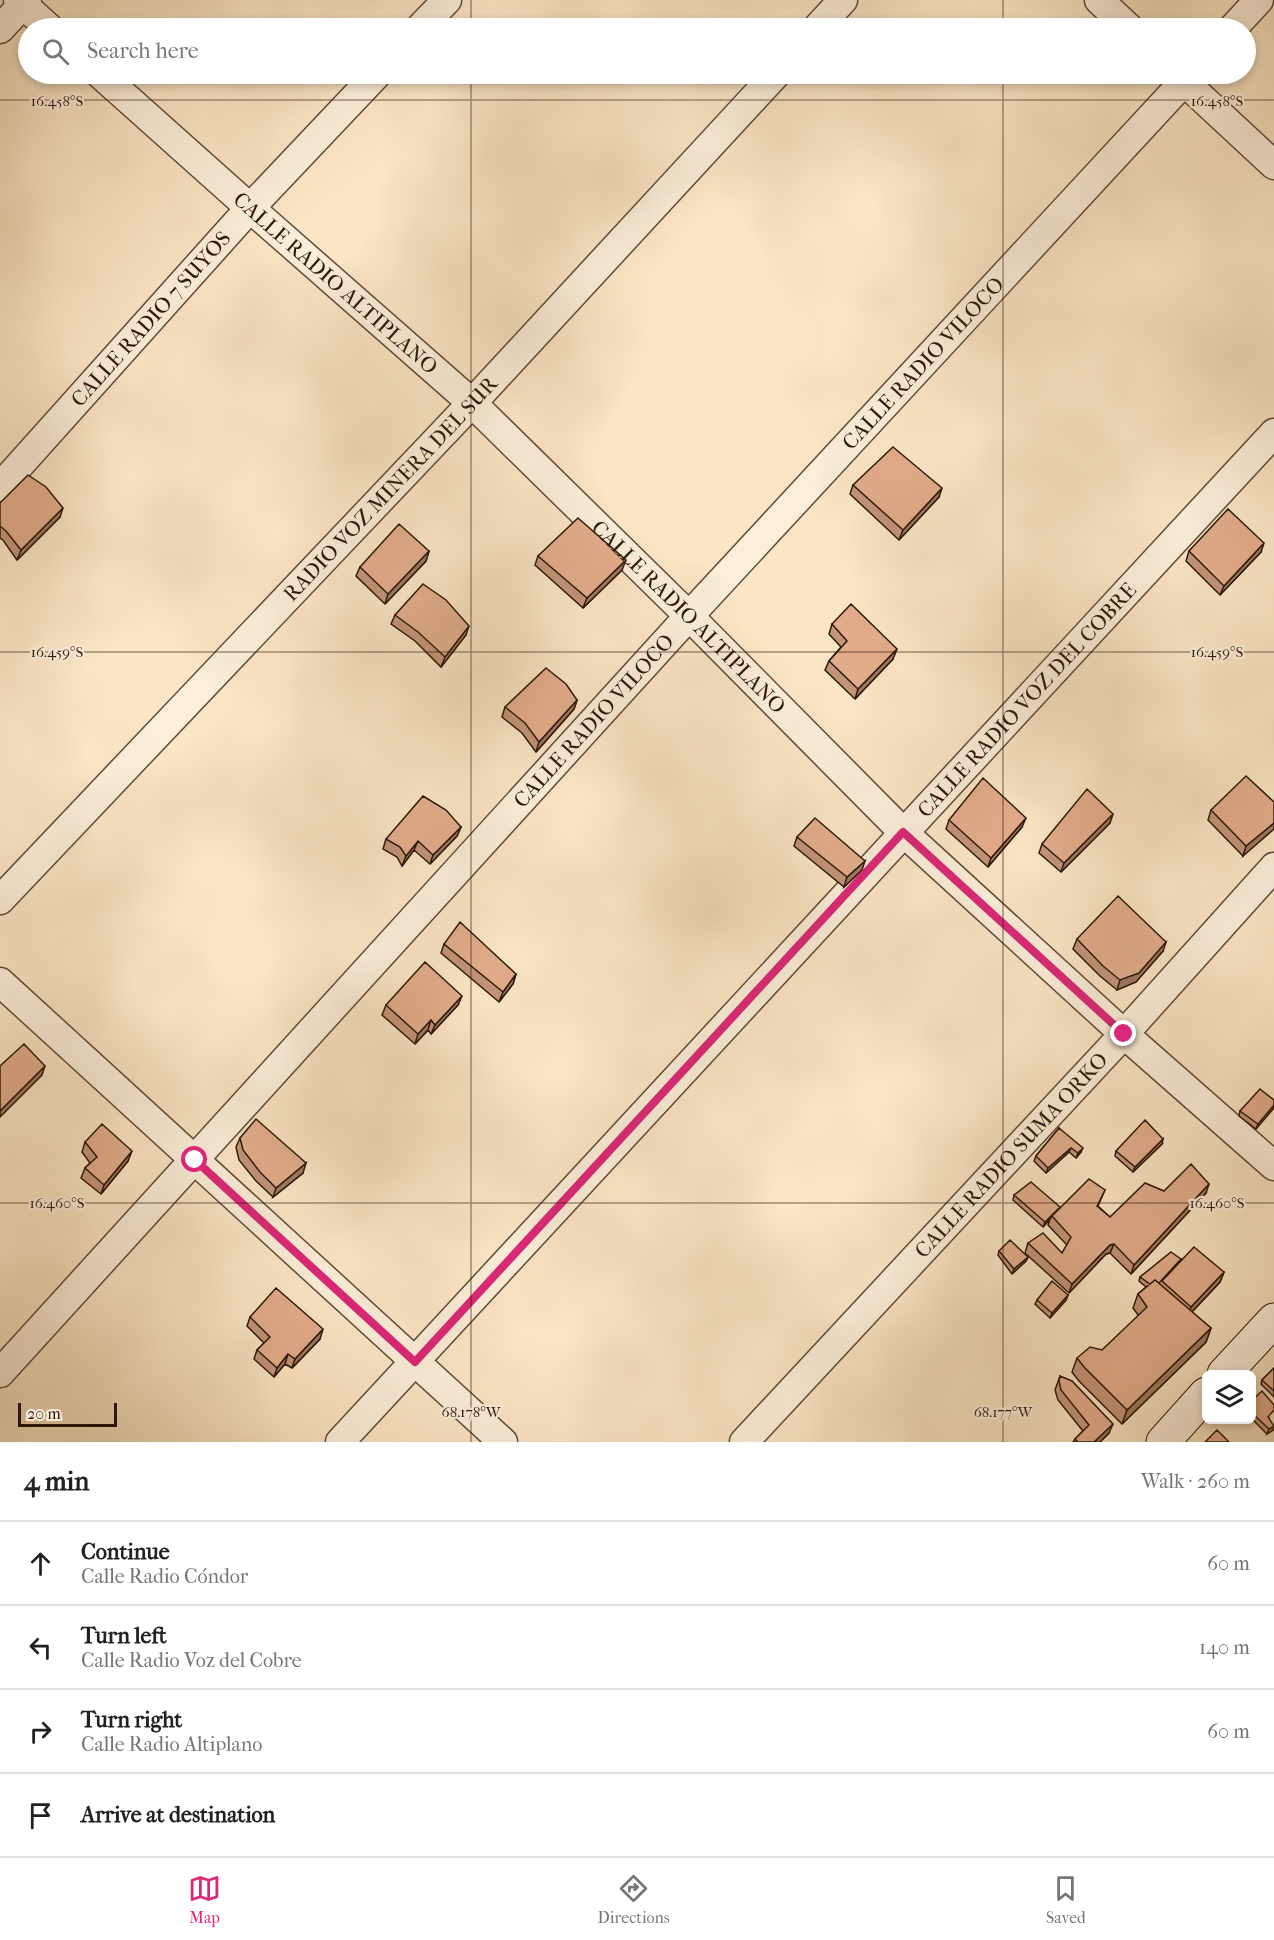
<!DOCTYPE html>
<html lang="en">
<head>
<meta charset="utf-8">
<style>
	:root { --surface:#fff; --page:#f6f6f6; --text:#202124; --muted:#757577; --line:#e0e0e0; --accent:#db2777 }
	body { margin:0; font-family:"IM FELL French Canon",serif; background:var(--page); color:var(--text) }
	.controls { position:absolute; right:18px; bottom:18px; display:grid; overflow:hidden; border-radius:9px; box-shadow:0 3px 9px #0003 }
	.controls button { width:54px; height:54px; display:grid; place-items:center; padding:0; border:0; border-bottom:2px solid var(--line); background:var(--surface); color:var(--text); font:30px sans-serif }
	.scale { position:absolute; left:18px; bottom:15px; width:99px; box-sizing:border-box; padding-left:6px; border:3px solid #2d180a; border-top:0; font-size:16px; line-height:21px; white-space:nowrap; color:#2d180a; -webkit-text-stroke:4px #fceed9; paint-order:stroke }
	.stop { position:absolute; width:18px; height:18px; margin:-14px; border:4px solid #db2777; border-radius:50%; background:#fff }
	.stop.end { background:#db2777; border-color:#fff; box-shadow:0 2px 6px #0008 }
	.list { margin:0; padding:0; list-style:none }
	h2 { display:flex; justify-content:space-between; align-items:center; height:78px; margin:0; padding:0 24px; font-size:26px }
	h2 small { font-size:20px; font-weight:400; color:var(--muted) }
	.list li { display:grid; grid-template-columns:39px 1fr auto; gap:18px; align-items:center; box-sizing:border-box; height:84px; padding:0 24px; border-top:2px solid var(--line) }
	.list b { display:block; font-size:22px; white-space:nowrap }
	.list p { margin:0; font-size:20px; white-space:nowrap; color:var(--muted) }
	.list em { font-size:20px; font-style:normal; color:var(--muted) }
	.icon { flex:none; width:33px; height:33px; fill:none; stroke:currentColor; stroke-width:2; stroke-linecap:round; stroke-linejoin:round }
	.map { position:relative; flex:none; width:1274px; height:1442px; overflow:hidden }
	.search { position:absolute; background:var(--surface); box-shadow:0 3px 9px #0003; left:18px; right:18px; top:18px; height:66px; display:flex; align-items:center; gap:15px; box-sizing:border-box; padding:0 21px; border-radius:33px; color:var(--muted); font-size:22px }
	.sheet { height:414px; background:var(--surface) }
	nav { display:flex; justify-content:space-around; align-items:center; box-sizing:border-box; height:84px; border-top:2px solid var(--line); background:var(--surface); font-size:16px; color:var(--muted) }
	nav a { display:grid; justify-items:center; gap:3px }
	nav .on { color:var(--accent) }
	.map>svg:first-child { display:block }
</style>
</head>
<body>
<div class="map">
<svg width="1274" height="1442" viewBox="0 0 1274 1442">
	<rect width="100%" height="100%" fill="#fae5c4"/>
	<filter id="stains"><feTurbulence type="fractalNoise" baseFrequency=".00333" numOctaves="4"/><feColorMatrix values="0 0 0 0 .2 0 0 0 0 .09 0 0 0 0 .02 0 0 0 .5 -.17"/></filter>
	<radialGradient id="worn" r=".72"><stop offset=".6" stop-color="#630" stop-opacity="0"/><stop offset="1" stop-color="#630" stop-opacity=".3"/></radialGradient>
	<g fill="none" stroke-linecap="round" stroke-linejoin="round">
		<defs>
			<g id="street">
				<path d="M18,0L49,28"/>
				<path d="M1099,0L1129,28"/>
				<path d="M420,28L447,0"/>
				<path d="M817,28L843,0"/>
				<path d="M1233,28L1259,0"/>
				<path d="M0,29L27,0"/>
				<path id="s1" d="M100,74L250,208L472,403L689,616L903,832L1124,1034L1274,1166"/>
				<path d="M1176,74L1274,165"/>
				<path id="s2" d="M0,487L250,208L377,74"/>
				<path id="s3" d="M0,900L472,403L776,74"/>
				<path d="M0,982L503,1442"/>
				<path id="s4" d="M0,1373L689,616L1191,74"/>
				<path id="s5" d="M340,1442L1274,433"/>
				<path id="s6" d="M744,1442L1124,1034L1274,867"/>
			</g>
			<path id="secondary" d="M1224,1374L1274,1320
				M1163,1442L1206,1394"/>
		</defs>
		<use href="#street" stroke="#604b38" stroke-width="31"/>
		<use href="#secondary" stroke="#2d180a" stroke-width="35"/>
		<use href="#street" stroke="#fceed9" stroke-width="28"/>
		<use href="#secondary" stroke="#fceed9" stroke-width="33"/>
	</g>
	<path fill="#c29478" stroke="#2d180a" stroke-width="1.5" d="M853,485L939,497L899,540L850,494Z
		M0,503L60,517L17,560L3,540L0,538Z
		M429,551L426,561L385,604L356,576L360,567Z
		M1189,551L1261,552L1220,595L1186,561Z
		M538,556L622,570L583,608L535,565Z
		M395,615L466,635L441,667L415,641L391,624Z
		M832,624L893,659L855,699L825,670L829,661L841,647L829,634Z
		M577,700L574,709L536,752L522,733L502,717L505,707Z
		M1274,802L1243,856L1208,820L1211,810Z
		M949,820L1022,827L988,867L946,829Z
		M1110,823L1061,872L1039,853L1042,844Z
		M461,827L457,836L430,864L414,850L402,866L397,857L383,849L386,839Z
		M797,837L862,870L844,887L794,846Z
		M1077,939L1163,951L1136,982L1117,990L1100,976L1073,949Z
		M444,944L516,974L513,984L499,1002L441,953Z
		M386,1005H458L431,1034L428,1030L415,1044L382,1015Z
		M1274,1100L1256,1129L1239,1116L1240,1111Z
		M1059,1128L1081,1152L1076,1158L1069,1152L1046,1173L1034,1161L1036,1156Z
		M240,1138L303,1173L273,1197L256,1181L239,1160L236,1147Z
		M85,1142L128,1161L101,1194L81,1178L85,1168L90,1163L82,1152Z
		M1162,1144L1133,1172L1115,1156L1116,1151Z
		M1105,1190L1098,1206L1110,1217L1164,1191L1206,1193L1131,1274L1110,1253L1106,1254L1069,1293L1025,1253L1028,1243L1062,1253L1067,1245L1048,1225L1050,1219L1043,1227L1013,1200L1014,1195L1059,1209Z
		M999,1251L1028,1257L1026,1261L1012,1274L998,1255Z
		M1181,1259L1224,1272L1220,1282L1192,1312L1211,1328L1206,1342L1122,1424L1079,1381L1072,1372L1077,1358L1102,1350L1139,1316L1133,1308L1138,1294L1146,1287L1139,1281L1140,1277Z
		M1068,1295L1066,1300L1050,1318L1035,1304L1037,1300Z
		M250,1317L320,1339L292,1368L285,1364L274,1377L254,1359L257,1350L264,1343L247,1326Z
		M1274,1368V1397L1261,1384L1262,1380Z
		M1060,1376L1109,1433L1100,1442H1073L1075,1439L1083,1431L1058,1400L1055,1390Z
		M1251,1401L1269,1418L1273,1430L1267,1434L1251,1418Z"/>
	<path fill="#9e7861" stroke="#2d180a" stroke-width="1.5" d="M942,488L939,497L899,540L903,530Z
		M63,508L60,517L17,560L21,550Z
		M1264,543L1261,552L1220,595L1224,586Z
		M429,551L426,561L385,604L388,594Z
		M626,560L622,570L583,608L587,598Z
		M469,626L466,635L441,667L445,657Z
		M897,649L893,659L855,699L858,689Z
		M577,700L574,709L536,752L539,742Z
		M1113,814L1110,823L1061,872L1064,863Z
		M1026,818L1022,827L988,867L991,858Z
		M1274,823V829L1243,856L1246,846Z
		M461,827L457,836L430,864L433,855Z
		M418,841L414,850L402,866L406,856Z
		M865,861L862,870L844,887L847,877Z
		M1166,942L1163,951L1136,982L1117,990L1120,980Z
		M516,974L513,984L499,1002L503,992Z
		M462,996L458,1005L431,1034L435,1025Z
		M431,1020L428,1030L415,1044L418,1034Z
		M45,1066L42,1075L0,1117V1111Z
		M1274,1105V1108L1256,1129L1258,1124Z
		M1163,1139L1162,1144L1133,1172L1135,1167Z
		M1071,1148L1069,1152L1046,1173L1048,1168Z
		M1083,1148L1081,1152L1076,1158L1078,1153Z
		M132,1151L128,1161L101,1194L104,1185Z
		M306,1163L303,1173L273,1197L276,1188Z
		M1209,1184L1206,1193L1131,1274L1134,1265Z
		M1060,1207L1052,1216L1050,1219L1043,1227L1045,1222Z
		M1114,1244L1110,1253L1106,1254L1069,1293L1072,1284L1110,1245Z
		M1028,1257L1026,1261L1012,1274L1014,1269Z
		M1224,1272L1220,1282L1188,1316L1191,1307Z
		M1068,1295L1066,1300L1050,1318L1052,1313Z
		M1211,1328L1206,1342L1122,1424L1127,1410Z
		M323,1329L320,1339L292,1368L295,1359Z
		M288,1354L285,1364L274,1377L277,1368Z
		M1113,1424L1109,1433L1100,1442H1094Z
		M1274,1426L1273,1430L1267,1434L1269,1429Z"/>
	<path fill="#e2ac8b" stroke="#2d180a" stroke-width="1.5" d="M893,447L942,488L903,530L853,485Z
		M28,475L46,487L63,508L21,550L6,531L0,526V503Z
		M1228,509L1264,543L1224,586L1189,551Z
		M578,518L626,560L587,598L538,556Z
		M399,524L429,551L388,594L360,567Z
		M423,584L446,600L469,626L445,657L418,632L395,615Z
		M851,604L897,649L858,689L829,661L847,641L832,624Z
		M546,668L566,684L577,700L539,742L525,723L505,707Z
		M1246,776L1274,802V823L1246,846L1211,810Z
		M983,778L1026,818L991,858L949,820Z
		M1087,789L1113,814L1064,863L1042,844Z
		M423,796L446,810L461,827L433,855L418,841L406,856L400,847L386,839Z
		M815,818L865,861L847,877L797,837Z
		M1118,896L1166,942L1139,973L1120,980L1103,966L1077,939Z
		M460,922L516,974L503,992L444,944Z
		M425,962L462,996L435,1025L431,1020L418,1034L386,1005Z
		M24,1044L45,1066L0,1111V1066Z
		M1260,1089L1274,1100V1105L1258,1124L1240,1111Z
		M256,1119L306,1163L276,1188L260,1172L243,1150L240,1138Z
		M1145,1120L1163,1139L1135,1167L1116,1151Z
		M102,1124L132,1151L104,1185L85,1168L97,1157L85,1142Z
		M1059,1128L1083,1148L1078,1153L1071,1148L1048,1168L1036,1156Z
		M1191,1164L1209,1184L1134,1265L1114,1244L1110,1245L1072,1284L1028,1243L1043,1233L1062,1253L1071,1237L1052,1216L1089,1179L1105,1190L1097,1206L1110,1217L1145,1183L1164,1191Z
		M1031,1182L1060,1207L1045,1222L1014,1195Z
		M1010,1240L1028,1257L1014,1269L999,1251Z
		M1194,1247L1224,1272L1191,1307L1162,1281Z
		M1171,1252L1181,1259L1159,1283L1155,1280L1150,1284L1140,1277Z
		M1155,1280L1211,1328L1127,1410L1084,1367L1077,1358L1090,1347L1102,1350L1147,1307L1138,1294Z
		M1052,1281L1068,1295L1052,1313L1037,1300Z
		M276,1288L323,1329L295,1359L288,1354L277,1368L257,1350L270,1337L250,1317Z
		M1274,1368V1391L1262,1380Z
		M1060,1376L1072,1381L1113,1424L1094,1442H1078L1075,1439L1089,1425L1061,1390L1059,1381Z
		M1262,1391L1274,1405V1410L1268,1417L1274,1426L1269,1429L1251,1412V1401Z
		M1217,1430L1229,1442H1205Z"/>
	<g fill="none" stroke-linecap="round" stroke-linejoin="round">
		<path stroke="#db2777" stroke-width="8" d="M195,1160L415,1362L903,832L1124,1034"/>
	</g>
	<path fill="none" stroke="#2d180a" stroke-width="1.5" stroke-opacity="0.45" d="M471,0V28M1003,0V28M471,74V1442M1003,74V1442M0,100H1274M0,652H1274M0,1203H1274"/>
	<g text-anchor="middle" dominant-baseline="central" stroke-width="4.5" stroke-linejoin="round" paint-order="stroke">
		<g font-size="21" fill="#2d180a" stroke="#fceed9">
			<text stroke="none"><textPath href="#s1" startOffset="315">CALLE RADIO ALTIPLANO</textPath></text>
			<text stroke="none"><textPath href="#s2" startOffset="226">CALLE RADIO 7 SUYOS</textPath></text>
			<text stroke="none"><textPath href="#s4" startOffset="1368">CALLE RADIO VILOCO</textPath></text>
			<text stroke="none"><textPath href="#s3" startOffset="567">RADIO VOZ MINERA DEL SUR</textPath></text>
			<text stroke="none"><textPath href="#s1" startOffset="801">CALLE RADIO ALTIPLANO</textPath></text>
			<text stroke="none"><textPath href="#s5" startOffset="1011">CALLE RADIO VOZ DEL COBRE</textPath></text>
			<text stroke="none"><textPath href="#s4" startOffset="882">CALLE RADIO VILOCO</textPath></text>
			<text stroke="none"><textPath href="#s6" startOffset="392">CALLE RADIO SUMA ORKO</textPath></text>
		</g>
	</g>
	<g font-size="15" text-anchor="middle" fill="#2d180a" stroke="#fceed9" stroke-width="4.5" stroke-linejoin="round" paint-order="stroke">
		<text x="57" y="106">16.458°S</text>
		<text x="1217" y="106">16.458°S</text>
		<text x="57" y="657">16.459°S</text>
		<text x="1217" y="657">16.459°S</text>
		<text x="57" y="1208">16.460°S</text>
		<text x="1217" y="1208">16.460°S</text>
		<text x="471" y="1417">68.178°W</text>
		<text x="1003" y="1417">68.177°W</text>
	</g>
	<rect width="100%" height="100%" filter="url(#stains)"/>
	<rect width="100%" height="100%" fill="url(#worn)"/>
</svg>
<div class="controls">
<button><svg class="icon" aria-label="layers" viewBox="0 0 24 24"><path d="M12 4l9 5-9 5-9-5zM3 14l9 5 9-5"/></svg></button>
</div>
<div class="scale">20 m</div>
<div class="stop" style="left:195px;top:1160px"></div>
<div class="stop end" style="left:1124px;top:1034px"></div>
<div class="search"><svg class="icon" aria-label="search" viewBox="0 0 24 24"><circle cx="10" cy="10" r="6"/><path d="M15 15l6 6"/></svg>Search here</div>
</div>
<section class="sheet">
<h2>4 min<small>Walk · 260 m</small></h2>
<ul class="list">
<li><svg class="icon" aria-label="ahead" viewBox="0 0 24 24"><path d="M12 20V5M6 11l6-6 6 6"/></svg><div><b>Continue</b><p>Calle Radio Cóndor</p></div><em>60 m</em></li>
<li><svg class="icon" aria-label="left" viewBox="0 0 24 24"><path d="M17 20v-9H6M10 6l-5 5 5 5"/></svg><div><b>Turn left</b><p>Calle Radio Voz del Cobre</p></div><em>140 m</em></li>
<li><svg class="icon" aria-label="right" viewBox="0 0 24 24"><path d="M7 20v-9h11M14 6l5 5-5 5"/></svg><div><b>Turn right</b><p>Calle Radio Altiplano</p></div><em>60 m</em></li>
<li><svg class="icon" aria-label="arrive" viewBox="0 0 24 24"><path d="M6 21V4h12l-3 4 3 4H6"/></svg><div><b>Arrive at destination</b></div></li>
</ul>
</section>
<nav>
<a class="on"><svg class="icon" aria-label="map" viewBox="0 0 24 24"><path d="M3 6l6-2 6 2 6-2v14l-6 2-6-2-6 2zM9 4v14M15 6v14"/></svg>Map</a>
<a><svg class="icon" aria-label="directions" viewBox="0 0 24 24"><path d="M12 3l9 9-9 9-9-9zM9 14v-3h6M13 9l2 2-2 2"/></svg>Directions</a>
<a><svg class="icon" aria-label="saved" viewBox="0 0 24 24"><path d="M7 4h10v16l-5-4-5 4z"/></svg>Saved</a>
</nav>
</body>
</html>
